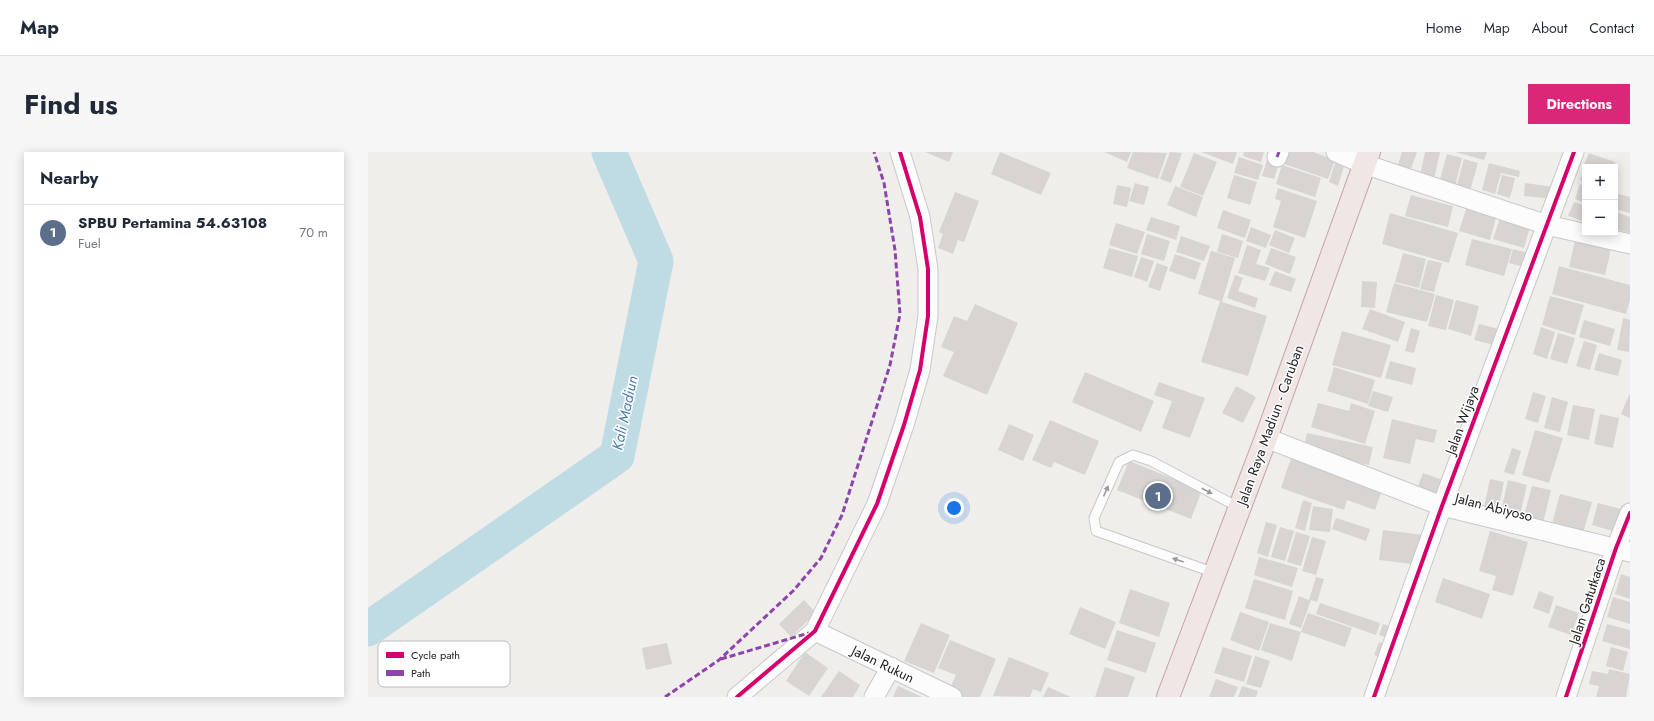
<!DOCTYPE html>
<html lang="en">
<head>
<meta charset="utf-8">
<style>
	:root { --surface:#fff; --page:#f6f6f7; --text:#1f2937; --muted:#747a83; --line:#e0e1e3; --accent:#db2777 }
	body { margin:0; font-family:Jost,sans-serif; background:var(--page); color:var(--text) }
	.controls { position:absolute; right:12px; top:12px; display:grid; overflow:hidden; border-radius:0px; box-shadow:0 2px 10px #0003 }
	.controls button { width:36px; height:36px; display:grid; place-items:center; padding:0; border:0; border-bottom:1px solid var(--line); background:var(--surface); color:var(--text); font:20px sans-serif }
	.you { position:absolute; left:586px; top:356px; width:14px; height:14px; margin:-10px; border:3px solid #fff; border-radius:50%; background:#1a73e8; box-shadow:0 0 0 6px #1a73e833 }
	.badge { display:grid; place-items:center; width:26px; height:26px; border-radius:50%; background:var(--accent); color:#fff; font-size:13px; font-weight:700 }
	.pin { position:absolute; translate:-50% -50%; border:2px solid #fff; box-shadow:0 1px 4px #0006 }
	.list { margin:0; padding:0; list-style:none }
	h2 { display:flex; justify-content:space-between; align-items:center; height:52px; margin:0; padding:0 16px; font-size:17px }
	h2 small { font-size:13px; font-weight:400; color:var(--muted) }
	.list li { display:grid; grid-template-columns:26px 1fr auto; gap:12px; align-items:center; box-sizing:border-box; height:56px; padding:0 16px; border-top:1px solid var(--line) }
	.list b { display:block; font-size:15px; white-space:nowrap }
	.list p { margin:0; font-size:13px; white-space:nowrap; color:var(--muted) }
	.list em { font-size:13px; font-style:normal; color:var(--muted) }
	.map { position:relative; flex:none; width:1262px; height:545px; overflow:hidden; border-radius:0px }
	header { display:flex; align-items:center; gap:24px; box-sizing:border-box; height:56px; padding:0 20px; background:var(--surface); border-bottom:1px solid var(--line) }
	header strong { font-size:19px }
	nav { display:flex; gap:22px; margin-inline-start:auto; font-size:14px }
	.intro { display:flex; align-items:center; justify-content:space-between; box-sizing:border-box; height:96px; padding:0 24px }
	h1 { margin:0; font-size:28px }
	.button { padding:10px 18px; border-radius:0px; background:var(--accent); color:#fff; font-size:14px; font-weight:700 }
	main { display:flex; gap:24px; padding:0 24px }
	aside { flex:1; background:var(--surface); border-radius:0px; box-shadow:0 2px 10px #0003 }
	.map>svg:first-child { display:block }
</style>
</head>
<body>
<header>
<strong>Map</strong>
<nav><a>Home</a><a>Map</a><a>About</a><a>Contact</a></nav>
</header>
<div class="intro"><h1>Find us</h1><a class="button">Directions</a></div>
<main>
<aside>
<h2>Nearby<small></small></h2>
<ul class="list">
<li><span class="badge" style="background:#5c6f8a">1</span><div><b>SPBU Pertamina 54.63108</b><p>Fuel</p></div><em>70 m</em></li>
</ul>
</aside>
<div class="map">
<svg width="1262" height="545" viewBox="0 0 1262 545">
	<rect width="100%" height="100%" fill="#f0eeeb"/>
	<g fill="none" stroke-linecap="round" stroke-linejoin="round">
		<path stroke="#bfdbe3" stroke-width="35" d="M0,477L249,304L288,109L241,0"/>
	</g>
	<path fill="#d7d4d2" d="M557,0H585L581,10Z
		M632,0L683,21L673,43L623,22Z
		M736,0H763L759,10Z
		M765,0L799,1L790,27L759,16Z
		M802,0L814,1L803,31L792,27Z
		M833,0H869L865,12Z
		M876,0H896L893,10L875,4Z
		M920,0H945L967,8L960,27L916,12Z
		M1034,0H1049L1042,20L1029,16Z
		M1057,0H1072L1066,27L1052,23Z
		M1087,0H1119L1116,8Z
		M826,1L849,10L835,44L812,35Z
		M1221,1L1247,10L1245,15L1216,13Z
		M1079,2L1094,6L1087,35L1071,31Z
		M871,5L895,13L890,28L866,21Z
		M900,5L912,9L906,27L894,24Z
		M1096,7L1110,11L1102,39L1088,36Z
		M967,11L976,14L970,34L961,30Z
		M1121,11L1152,19L1151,25L1133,21L1127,42L1114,38Z
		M914,13L953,26L947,45L908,32Z
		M1217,14V30L1212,28Z
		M866,23L889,30L882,53L859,46Z
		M1134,23L1147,26L1142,46L1129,42Z
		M767,31L781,35L776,53L761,49Z
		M1157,31L1186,35L1185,47L1156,44Z
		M1212,32L1217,34V51L1207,47Z
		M749,33L763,36L759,55L745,52Z
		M807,34L835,45L828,65L799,53Z
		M910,36L949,49L937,86L905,75L913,49L907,47Z
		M587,40L611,49L596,90L590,88L585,102L570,96L575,82L571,80Z
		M1247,41L1262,45V61L1247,57Z
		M1043,43L1085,54L1080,75L1037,64Z
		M1206,50L1217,54V70L1200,64Z
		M1098,57L1128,66L1122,88L1091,79Z
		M855,58L883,68L877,86L849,76Z
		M1247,60L1262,65V81L1247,77Z
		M1022,61L1090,81L1081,111L1014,92Z
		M783,65L812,74L808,88L778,78Z
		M1132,66L1162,75L1156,96L1125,87Z
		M748,71L777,80L769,102L741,93Z
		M883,75L903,83L898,96L878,89Z
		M907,78L927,86L921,101L901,93Z
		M779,82L802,89L796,109L773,102Z
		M854,82L875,89L870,106L849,100Z
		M813,84L842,94L836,109L808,100Z
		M1104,87L1144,97L1136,124L1097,113Z
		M1207,88L1243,97L1237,123L1201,115Z
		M879,93L893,98L888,112L902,116L897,129L870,121Z
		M741,96L770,104L764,125L735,116Z
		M903,96L928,105L922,122L897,112Z
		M1145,97L1163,102L1159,116L1141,111Z
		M843,99L867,106L854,150L899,164L880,224L833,210L852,149L830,142Z
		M1035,101L1058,107L1051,136L1027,130Z
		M807,102L833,111L827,128L801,119Z
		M773,105L786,109L779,130L766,125Z
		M1060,108L1074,111L1066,140L1052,137Z
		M789,111L800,115L792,139L780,135Z
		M1191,114L1262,133V148L1258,162L1184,142Z
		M907,119L928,127L923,140L901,133Z
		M867,123L875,126L870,139L890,146L887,156L859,146Z
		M994,129L1009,130L1007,156L993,155Z
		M1026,131L1067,142L1059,170L1018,160Z
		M1068,143L1086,148L1078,178L1060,174Z
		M1182,144L1216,153L1207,183L1174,173Z
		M1088,148L1111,154L1103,184L1080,177Z
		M607,152L650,171L619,243L575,224L586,200L573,195L586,164L599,169Z
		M1002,157L1037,170L1030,190L994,177Z
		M1255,166L1262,168L1261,200L1249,198Z
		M1216,168L1247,177L1242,194L1211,185Z
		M1111,172L1135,178L1130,194L1106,188Z
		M1173,175L1187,180L1179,207L1165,202Z
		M1043,176L1052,179L1046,201L1037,199Z
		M974,179L1023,193L1013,226L964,213Z
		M1190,181L1207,186L1199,212L1182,207Z
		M1216,189L1229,193L1222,218L1208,214Z
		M1231,201L1254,208L1250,224L1226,218Z
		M1022,209L1048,216L1044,233L1017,226Z
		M966,215L1007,228L1000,252L959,239Z
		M717,220L786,249L773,280L704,250Z
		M791,230L837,246L822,286L794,276L804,249L786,243Z
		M868,234L888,245L875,271L854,261Z
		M1005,239L1025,245L1020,260L1000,254Z
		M1165,240L1178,244L1170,271L1157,267Z
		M1261,243H1262V266L1253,262Z
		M1184,245L1200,250L1192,280L1176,276Z
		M950,251L981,259L983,251L1007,259L997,292L943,275Z
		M1205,253L1227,257L1221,288L1199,283Z
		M1232,262L1251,266L1245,296L1226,292Z
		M1024,267L1069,278L1066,291L1048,287L1042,312L1015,306Z
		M682,268L731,289L717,323L686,310L683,316L664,308Z
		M641,272L666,283L655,309L630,298Z
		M1167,278L1195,286L1181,331L1154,323Z
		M939,281L1005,295L1001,313L935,299Z
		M1144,296L1153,299L1146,323L1136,320Z
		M923,306L1014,338L1007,358L979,348L976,358L913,336Z
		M761,309L834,338L823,367L749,338Z
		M1055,321L1080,330L1074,347L1049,337Z
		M1122,327L1136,330L1129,364L1115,360Z
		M1140,328L1159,333L1152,363L1133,359Z
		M1164,334L1183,338L1175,371L1155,367Z
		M1192,342L1224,350L1215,381L1184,372Z
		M935,348L944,351L937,379L927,376Z
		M1230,351L1253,357L1248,380L1224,373Z
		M945,354L965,357L962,380L941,378Z
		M968,366L1002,377L998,389L964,377Z
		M898,370L909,373L900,405L889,401Z
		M912,375L926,379L917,409L903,405Z
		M1015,378L1056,383L1053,413L1011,408Z
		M1122,379L1160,390L1145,444L1124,438L1128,424L1111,419Z
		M928,380L942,384L933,414L919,410Z
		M944,385L958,389L948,423L934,419Z
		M891,405L930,416L924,435L886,423Z
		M1253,422L1262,425V447L1247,442Z
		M948,425L956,427L949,450L943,448L933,476L921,472L931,444L941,448Z
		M1075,426L1122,442L1114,467L1067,450Z
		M886,427L925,439L917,468L877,456Z
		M762,437L802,451L791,485L751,471Z
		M1171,439L1186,445L1181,462L1165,456Z
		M1245,445L1262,450V472L1239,465Z
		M436,448L448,461L423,485L411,472Z
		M952,451L1012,471L1008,483L948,462Z
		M1188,453L1211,461L1203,483L1180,475Z
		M712,455L748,470L737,497L701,482Z
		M872,460L901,470L891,499L862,488Z
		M940,461L984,476L977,495L933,480Z
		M553,471L582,483L566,521L536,509Z
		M902,471L933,480L924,509L893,498Z
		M1015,472L1024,475L1020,486L1011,483Z
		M1239,472L1262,478V497L1234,489Z
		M749,478L788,491L778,521L739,508Z
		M582,488L628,507L612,545H592L580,540L588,523L570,516Z
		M1011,490L1022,494L1017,507L1006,503Z
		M299,491L304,512L278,518L274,496Z
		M855,495L884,504L876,530L846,521Z
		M1243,495L1260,500L1255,519L1238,514Z
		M437,500L460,516L441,544L418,529Z
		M887,504L902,509L893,536L878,532Z
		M641,505L681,521L673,540L665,537L662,545L625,544Z
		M737,515L767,525L760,545H727Z
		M1241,517L1262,522L1258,545H1228L1231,534L1221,532L1224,519L1240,522Z
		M471,519L492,533L485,545H453Z
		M848,527L870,535L866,545H841Z
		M530,534L554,545H525Z
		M874,534L890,539L888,545H870Z
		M680,535L703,545H675Z"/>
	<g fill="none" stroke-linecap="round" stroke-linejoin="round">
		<defs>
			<path id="service" d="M847,421L728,379L726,366L751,310L765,303L783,309L872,356"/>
			<path id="minor" d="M968,0L996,12L1179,73L1262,92
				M909,5L911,0
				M898,286L1074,354L1262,400
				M447,479L584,545
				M369,545L447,479L509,352L536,273L552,218L560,164V117L552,65L532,0
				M506,545L523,515
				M1006,545L1074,354L1206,0
				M1198,545L1248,396L1262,361"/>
			<path id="trunk" d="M800,545L898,286L1001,0"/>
		</defs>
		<use href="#service" stroke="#c9c8c7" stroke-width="11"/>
		<use href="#minor" stroke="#c9c8c7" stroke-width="21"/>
		<use href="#trunk" stroke="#c5a2ac" stroke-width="24"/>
		<use href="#service" stroke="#fdfcfc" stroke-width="9"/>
		<use href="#minor" stroke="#fdfcfc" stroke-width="19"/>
		<use href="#trunk" stroke="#f0e6e4" stroke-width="22"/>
		<path stroke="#8e44ad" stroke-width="3" stroke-dasharray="6 3" stroke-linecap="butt" d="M909,5L911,0
			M353,507L441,481
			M297,545L351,508L425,439L453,406L474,363L522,213L532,162L527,98L516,31L506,0"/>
		<defs>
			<path id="cycleway" d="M369,545L447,479L509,352L536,273L552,218L560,164V117L552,65L532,0
				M1006,545L1074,354L1206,0
				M1198,545L1248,396L1262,361"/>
		</defs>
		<use href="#cycleway" stroke="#fff" stroke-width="6"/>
		<use href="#cycleway" stroke="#d6006c" stroke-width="4"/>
	</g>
	<defs><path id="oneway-solid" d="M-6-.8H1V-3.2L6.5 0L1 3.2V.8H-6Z"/></defs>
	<g fill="#9a9a9a">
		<use href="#oneway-solid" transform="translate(738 339) rotate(-66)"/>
		<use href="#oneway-solid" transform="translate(839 339) rotate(28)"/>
		<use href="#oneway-solid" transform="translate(810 408) rotate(-161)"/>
	</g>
	<g text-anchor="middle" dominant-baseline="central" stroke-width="3" stroke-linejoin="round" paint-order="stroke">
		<g font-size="14" fill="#222" stroke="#fff">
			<text transform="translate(1094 268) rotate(-70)">Jalan Wijaya</text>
			<text transform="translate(902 273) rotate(-70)">Jalan Raya Madiun - Caruban</text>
			<text transform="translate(1126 355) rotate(14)">Jalan Abiyoso</text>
			<text transform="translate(1219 449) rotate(-72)">Jalan Gatutkaca</text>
			<text transform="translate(515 512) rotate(26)">Jalan Rukun</text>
		</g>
		<g font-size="15" font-style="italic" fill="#4a7aab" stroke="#fff">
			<text transform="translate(257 261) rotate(-78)">Kali Madiun</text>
		</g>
	</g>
	<rect x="10" y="489" width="132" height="46" rx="6" fill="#fff" stroke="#bdbdbd" stroke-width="1"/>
	<rect x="18" y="500" width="18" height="6" fill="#d6006c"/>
	<rect x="18" y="518" width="18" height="6" fill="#8e44ad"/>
	<g font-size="11" fill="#222">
		<text x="43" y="507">Cycle path</text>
		<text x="43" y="525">Path</text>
	</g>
</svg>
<div class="controls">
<button>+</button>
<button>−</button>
</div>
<div class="you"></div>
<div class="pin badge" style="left:790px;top:344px;background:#5c6f8a">1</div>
</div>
</main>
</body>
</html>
